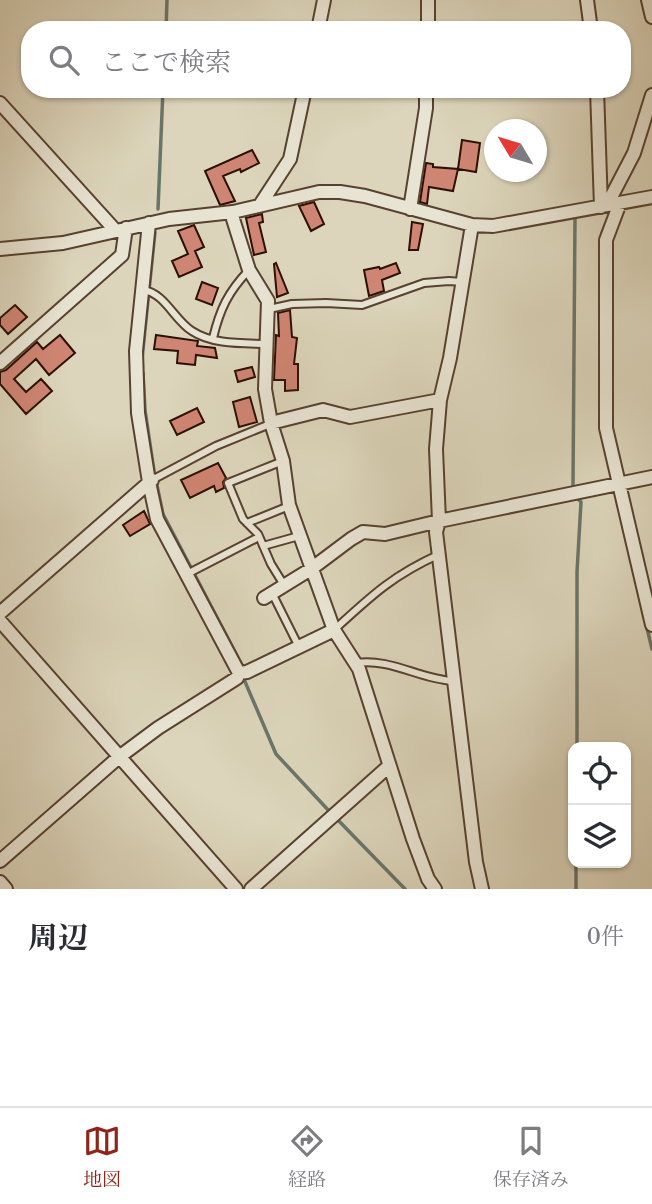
<!DOCTYPE html>
<html lang="ja">
<head>
<meta charset="utf-8">
<style>
	:root { --surface:#fff; --page:#f2f2f3; --text:#2b2b33; --muted:#7c7c81; --line:#e1e1e2; --accent:#8f2418 }
	body { margin:0; font-family:"Libre Caslon Text","Noto Serif JP",serif; background:var(--page); color:var(--text) }
	.controls { position:absolute; right:21px; bottom:21px; display:grid; overflow:hidden; border-radius:14px; box-shadow:0 2px 5px #0004 }
	.controls button { width:63px; height:63px; display:grid; place-items:center; padding:0; border:0; border-bottom:2px solid var(--line); background:var(--surface); color:var(--text); font:35px sans-serif }
	.compass { position:absolute; left:484px; top:119px; width:63px; height:63px; border-radius:50%; background:var(--surface); box-shadow:0 2px 5px #0004; rotate:308deg }
	.list { margin:0; padding:0; list-style:none }
	h2 { display:flex; justify-content:space-between; align-items:center; height:91px; margin:0; padding:0 28px; font-size:30px }
	h2 small { font-size:23px; font-weight:400; color:var(--muted) }
	.icon { flex:none; width:38px; height:38px; fill:none; stroke:currentColor; stroke-width:2; stroke-linecap:round; stroke-linejoin:round }
	.map { position:relative; flex:none; width:652px; height:889px; overflow:hidden }
	.search { position:absolute; background:var(--surface); box-shadow:0 2px 5px #0004; left:21px; right:21px; top:21px; height:77px; display:flex; align-items:center; gap:18px; box-sizing:border-box; padding:0 24px; border-radius:28px; color:var(--muted); font-size:26px }
	.sheet { height:217px; background:var(--surface) }
	nav { display:flex; justify-content:space-around; align-items:center; box-sizing:border-box; height:98px; border-top:2px solid var(--line); background:var(--surface); font-size:19px; color:var(--muted) }
	nav a { display:grid; justify-items:center; gap:4px }
	nav .on { color:var(--accent) }
	.map>svg:first-child { display:block }
</style>
</head>
<body>
<div class="map">
<svg width="652" height="889" viewBox="0 0 652 889">
	<rect width="100%" height="100%" fill="#dcd5bb"/>
	<filter id="stains"><feTurbulence type="fractalNoise" baseFrequency=".00286" numOctaves="4"/><feColorMatrix values="0 0 0 0 .2 0 0 0 0 .09 0 0 0 0 .02 0 0 0 .5 -.17"/></filter>
	<radialGradient id="worn" r=".72"><stop offset=".6" stop-color="#630" stop-opacity="0"/><stop offset="1" stop-color="#630" stop-opacity=".3"/></radialGradient>
	<g fill="none" stroke-linecap="round" stroke-linejoin="round">
		<path stroke="#69756a" stroke-width="3.5" d="M166,30L167,0
			M158,209L163,89
			M602,233L608,218
			M142,359L155,232
			M143,373L145,410L154,471L163,514L244,669
			M573,486L575,217
			M646,624L652,649
			M243,677L276,754L330,812
			M577,747V572L581,502L577,498
			M336,818L405,889
			M576,889V863"/>
	</g>
	<path fill="#cf8573" stroke="#2c1002" stroke-width="2" d="M462,140L480,143L476,172L458,169Z
		M252,150L259,163L241,172L240,169L223,176L235,201L220,205L205,171Z
		M426,163L433,164V167L458,169L453,191L429,187L427,204L420,202Z
		M314,202L324,224L311,231L299,206Z
		M262,214L263,222L259,223L266,252L254,255L246,218Z
		M412,222L423,224L418,250H409Z
		M194,225L204,247L195,251L202,267L179,277L172,261L188,254L178,231Z
		M276,263L288,293L277,297L274,264Z
		M396,263L400,273L382,280L384,291L369,296L364,270L379,267L380,269Z
		M202,282L218,288L212,305L196,299Z
		M15,305L27,317L8,334L0,325V318Z
		M290,310L292,337L297,338L294,364H298V390L285,391V380H274L276,335L279,336L278,313Z
		M60,335L75,353L49,375L36,359L14,379L26,392L41,379L52,391L26,414L0,384V372L6,370L37,342L43,349Z
		M156,335L198,341L197,346L215,348L217,358L196,355L195,365L177,363L178,351L154,349Z
		M252,367L255,377L238,382L235,371Z
		M250,397L257,422L239,427L233,402Z
		M197,408L204,422L177,435L170,421Z
		M218,463L226,478L223,482L224,488L216,492L214,486L190,498L181,480Z
		M144,511L150,524L130,536L123,525Z"/>
	<g fill="none" stroke-linecap="round" stroke-linejoin="round">
		<defs>
			<path id="service" d="M143,290C165,293 174,320 192,331C213,345 244,343 267,344
				M269,309L292,304L326,303L362,305L424,283L449,281L462,282
				M213,338C220,309 228,292 249,270
				M283,461L228,483L243,519L258,534L271,564L284,585
				M152,480L216,446L270,424
				M247,523L289,506
				M263,546L299,536
				M187,574L255,539
				M272,593L299,647
				M334,630C371,596 393,575 440,554
				M356,663C391,658 419,679 453,681"/>
			<path id="minor" d="M587,0L591,30
				M648,0L652,17
				M318,30L324,0
				M428,30V0
				M597,89L601,207
				M0,103L115,230
				M620,203L606,240V428L652,625
				M260,205L290,159L305,89
				M607,205L634,153L652,95
				M410,209L426,108V89
				M233,212V219L249,270L268,301L265,389L271,423L283,461L289,505L334,630L359,669L413,839L428,879L435,889
				M149,223L136,351L138,413L149,482L157,519L239,673
				M472,225L450,358L440,400L436,449L439,521L436,532L476,862L482,889
				M0,249L63,243L169,219L233,212L319,192H340L365,196L472,225L493,226L652,197
				M0,363L122,255L126,228
				M271,423L323,410L350,417L440,400
				M264,598L311,569L351,539L363,532L385,534L439,521L652,477
				M0,613L152,480
				M0,621L236,889
				M0,861L119,757L158,728L237,678L239,673L247,672L334,630
				M0,882L6,889
				M251,889L389,766"/>
		</defs>
		<use href="#service" stroke="#584130" stroke-width="10"/>
		<use href="#minor" stroke="#584130" stroke-width="16"/>
		<use href="#service" stroke="#e8e4d3" stroke-width="6"/>
		<use href="#minor" stroke="#e8e4d3" stroke-width="12"/>
	</g>
	<rect width="100%" height="100%" filter="url(#stains)"/>
	<rect width="100%" height="100%" fill="url(#worn)"/>
</svg>
<div class="controls">
<button><svg class="icon" aria-label="locate" viewBox="0 0 24 24"><circle cx="12" cy="12" r="6"/><path d="M12 2v4M12 18v4M2 12h4M18 12h4"/></svg></button>
<button><svg class="icon" aria-label="layers" viewBox="0 0 24 24"><path d="M12 4l9 5-9 5-9-5zM3 14l9 5 9-5"/></svg></button>
</div>
<svg class="compass" viewBox="-18 -18 36 36"><path d="M0-13l5 13h-10z" fill="#e53935"/><path d="M0 13l5-13h-10z" fill="#7c7c81"/></svg>
<div class="search"><svg class="icon" aria-label="search" viewBox="0 0 24 24"><circle cx="10" cy="10" r="6"/><path d="M15 15l6 6"/></svg>ここで検索</div>
</div>
<section class="sheet">
<h2>周辺<small>0件</small></h2>
<ul class="list">
</ul>
</section>
<nav>
<a class="on"><svg class="icon" aria-label="map" viewBox="0 0 24 24"><path d="M3 6l6-2 6 2 6-2v14l-6 2-6-2-6 2zM9 4v14M15 6v14"/></svg>地図</a>
<a><svg class="icon" aria-label="directions" viewBox="0 0 24 24"><path d="M12 3l9 9-9 9-9-9zM9 14v-3h6M13 9l2 2-2 2"/></svg>経路</a>
<a><svg class="icon" aria-label="saved" viewBox="0 0 24 24"><path d="M7 4h10v16l-5-4-5 4z"/></svg>保存済み</a>
</nav>
</body>
</html>
